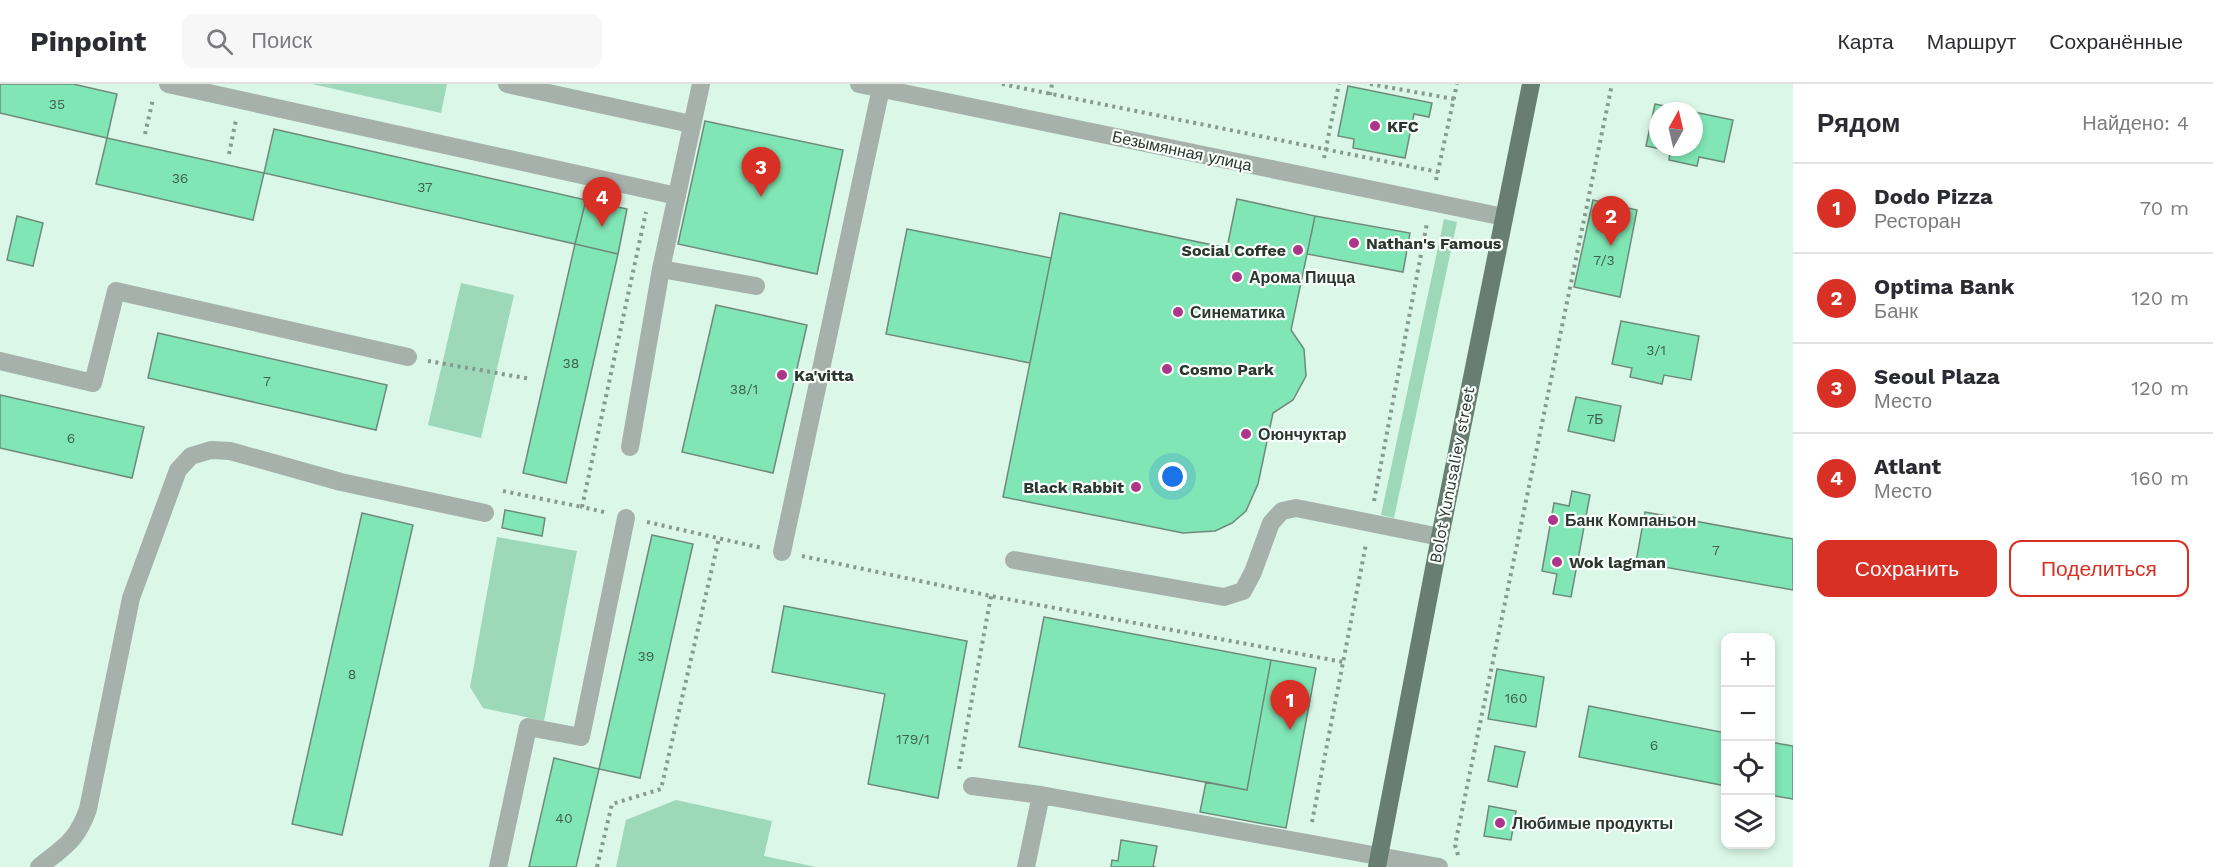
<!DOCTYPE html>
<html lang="ru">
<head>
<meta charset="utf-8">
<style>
	:root { --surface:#fff; --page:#f7f7f7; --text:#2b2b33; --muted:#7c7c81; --line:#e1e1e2; --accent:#d93025 }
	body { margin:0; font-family:"Work Sans",sans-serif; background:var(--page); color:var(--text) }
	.controls { position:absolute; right:18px; bottom:18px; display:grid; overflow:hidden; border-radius:12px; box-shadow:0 3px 9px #0003 }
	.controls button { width:54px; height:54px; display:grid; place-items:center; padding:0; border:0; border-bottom:2px solid var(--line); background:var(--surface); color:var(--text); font:30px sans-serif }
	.compass { position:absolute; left:1649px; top:18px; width:54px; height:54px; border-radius:50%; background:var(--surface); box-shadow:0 3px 9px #0003; rotate:8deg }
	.you { position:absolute; left:1173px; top:393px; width:21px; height:21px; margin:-15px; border:4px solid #fff; border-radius:50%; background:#1a73e8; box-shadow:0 0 0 9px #1a73e833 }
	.badge { display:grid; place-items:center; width:39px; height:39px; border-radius:50%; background:var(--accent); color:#fff; font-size:20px; font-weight:700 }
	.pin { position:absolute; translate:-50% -50px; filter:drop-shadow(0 2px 3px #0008) }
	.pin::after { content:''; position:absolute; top:32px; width:21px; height:18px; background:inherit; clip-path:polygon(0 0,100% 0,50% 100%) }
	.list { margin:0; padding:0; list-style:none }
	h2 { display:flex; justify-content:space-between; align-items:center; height:78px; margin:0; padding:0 24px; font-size:26px }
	h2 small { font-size:20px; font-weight:400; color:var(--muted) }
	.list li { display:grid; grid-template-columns:39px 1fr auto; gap:18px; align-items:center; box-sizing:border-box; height:90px; padding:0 24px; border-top:2px solid var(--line) }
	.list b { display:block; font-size:22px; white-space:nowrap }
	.list p { margin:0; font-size:20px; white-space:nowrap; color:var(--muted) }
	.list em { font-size:20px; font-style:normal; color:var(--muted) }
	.actions { display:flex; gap:12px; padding:18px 24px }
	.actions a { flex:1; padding:14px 0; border:2px solid var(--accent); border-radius:12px; text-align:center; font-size:21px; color:var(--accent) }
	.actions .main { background:var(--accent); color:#fff }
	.icon { flex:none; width:33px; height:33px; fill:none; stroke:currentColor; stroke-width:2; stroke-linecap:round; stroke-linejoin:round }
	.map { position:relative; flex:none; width:1793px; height:783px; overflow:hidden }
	header { display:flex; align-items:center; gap:36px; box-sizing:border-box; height:84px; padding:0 30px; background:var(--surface); border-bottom:2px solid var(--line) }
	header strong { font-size:28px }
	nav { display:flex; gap:33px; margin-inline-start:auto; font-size:21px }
	.search { width:420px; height:54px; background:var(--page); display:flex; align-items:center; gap:15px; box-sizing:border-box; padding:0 21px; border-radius:12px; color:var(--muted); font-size:22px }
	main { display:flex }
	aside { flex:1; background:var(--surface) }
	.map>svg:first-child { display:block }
</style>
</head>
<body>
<header>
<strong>Pinpoint</strong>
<div class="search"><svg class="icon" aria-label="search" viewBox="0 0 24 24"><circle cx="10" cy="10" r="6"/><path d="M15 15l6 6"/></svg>Поиск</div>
<nav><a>Карта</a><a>Маршрут</a><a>Сохранённые</a></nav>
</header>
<main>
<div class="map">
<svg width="1793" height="783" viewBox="0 0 1793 783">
	<rect width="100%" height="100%" fill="#daf7e7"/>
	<path fill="#9dd8b9" d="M312,0H447L441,29Z
		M1444,135L1457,138L1394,434L1381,431Z
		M461,199L514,211L481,354L428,341Z
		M497,453L577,467L544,637L483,624L470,603Z
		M676,716L772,737L764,772L816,783H616L626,736Z"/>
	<path fill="#81e6b5" stroke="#6f8a7b" stroke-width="1.5" d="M0,0H73L117,10L107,54L0,29Z
		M1348,2L1432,19L1429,33L1414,30L1405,74L1353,64L1354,55L1338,52Z
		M1655,20L1689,27H1658V63H1694V28L1733,36L1724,78L1699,73L1697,82L1669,76L1670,67L1646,62Z
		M705,37L843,66L817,190L678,160Z
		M274,45L586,116L575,160L264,89Z
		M107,54L264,89L253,136L96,100Z
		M1237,115L1315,132L1291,246L1304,265L1306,292L1293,316L1273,329L1258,400L1246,427L1232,439L1215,447L1183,449L1003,413L1060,129L1227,164Z
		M586,116L627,125L618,170L575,160Z
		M1593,116L1637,126L1620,213L1574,203Z
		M17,132L43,139L33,182L7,176Z
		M1315,132L1410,149L1403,188L1307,170Z
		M907,145L1051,174L1030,279L886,250Z
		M575,160L618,170L566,399L523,389Z
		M716,221L807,241L773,389L682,368Z
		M1621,237L1699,252L1691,296L1664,291L1662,300L1630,293L1632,284L1612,280Z
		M158,249L387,301L376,346L148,294Z
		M0,311L144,343L132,394L0,364Z
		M1576,313L1621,322L1614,357L1568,347Z
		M1572,407L1590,411L1571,513L1553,510L1557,490L1542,487L1554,419L1569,422Z
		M505,426L545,434L542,452L502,444Z
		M1645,428L1793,455V506L1636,478Z
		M362,429L413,441L342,751L292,740Z
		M652,451L693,460L640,694L599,685Z
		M784,522L967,557L938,714L868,700L885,610L772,588Z
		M1044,533L1271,576L1247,706L1019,663Z
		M1271,576L1316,584L1286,744L1200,728L1206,698L1247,706Z
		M1497,585L1544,593L1536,643L1488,635Z
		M1589,622L1726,649V702L1579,673Z
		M1770,658L1793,662V715L1770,711Z
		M1495,662L1525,668L1517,703L1488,697Z
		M554,674L599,685L576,783H529Z
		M1489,722L1516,727L1511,756L1484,752Z
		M1121,756L1157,762L1153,783H1156H1111L1112,776L1118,777Z"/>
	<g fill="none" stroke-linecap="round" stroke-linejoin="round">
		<path stroke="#869a8f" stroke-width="4" stroke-dasharray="3 4.5" stroke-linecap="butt" d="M1002,0L1438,88
			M1370,0L1454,15
			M1050,11L1052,0
			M145,50L153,15
			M229,70L236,36
			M1324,74L1339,0
			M1436,96L1457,0
			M428,277L531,295
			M503,407L582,423
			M1374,417L1427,139
			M604,428L582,423L646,128
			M647,438L762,464
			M802,472L991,512L1343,578
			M959,685L991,512
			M1312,738L1366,460
			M1458,771L1455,761L1612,0
			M597,783L612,720L661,705L719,454"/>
		<path stroke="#a5b1aa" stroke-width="18" d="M168,0L677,112
			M507,0L691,40
			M701,0L661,185L756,202
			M859,0L1504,133
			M0,277L93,299L116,207L408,273
			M630,363L661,185
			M782,468L881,4
			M1014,476L1224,513L1243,507L1253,488L1271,439L1282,427L1296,424L1440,453
			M972,702L1041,711L1439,783
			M39,783C64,763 77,757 88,725L131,514L178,386L191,372L211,366L230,367L341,398L485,429
			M498,783L528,643L581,653L626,434
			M1026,783L1041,711"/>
		<path stroke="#687e72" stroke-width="18" d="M1377,783L1440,453L1531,0"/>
	</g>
	<g fill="#ad358a" stroke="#f8fefa" stroke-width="2">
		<circle cx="1375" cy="42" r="6"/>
		<circle cx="1354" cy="159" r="6"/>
		<circle cx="1298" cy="166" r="6"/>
		<circle cx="1237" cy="193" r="6"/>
		<circle cx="1178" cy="228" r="6"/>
		<circle cx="1167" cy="285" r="6"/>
		<circle cx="782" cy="291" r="6"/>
		<circle cx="1246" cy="350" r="6"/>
		<circle cx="1136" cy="403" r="6"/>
		<circle cx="1553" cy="436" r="6"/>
		<circle cx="1557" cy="478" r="6"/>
		<circle cx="1500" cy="739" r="6"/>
	</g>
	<g text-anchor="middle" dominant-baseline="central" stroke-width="4.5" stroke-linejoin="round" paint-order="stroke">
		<g font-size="14" fill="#406251">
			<text x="57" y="20">35</text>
			<text x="180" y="94">36</text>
			<text x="425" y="103">37</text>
			<text x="1604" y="176">7/3</text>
			<text x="1656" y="266">3/1</text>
			<text x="571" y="279">38</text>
			<text x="267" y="297">7</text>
			<text x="744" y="305">38/1</text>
			<text x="1595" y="335">7Б</text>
			<text x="71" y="354">6</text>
			<text x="1716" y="466">7</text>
			<text x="646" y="572">39</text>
			<text x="352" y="590">8</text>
			<text x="1516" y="614">160</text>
			<text x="913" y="655">179/1</text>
			<text x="1654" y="661">6</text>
			<text x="564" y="734">40</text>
		</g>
		<g font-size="16" font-weight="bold" fill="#2b3630" stroke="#f8fefa" text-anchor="start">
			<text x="1387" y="42">KFC</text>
			<text x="1366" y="159">Nathan's Famous</text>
			<text x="1286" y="166" text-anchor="end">Social Coffee</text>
			<text x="1249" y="193">Арома Пицца</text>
			<text x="1190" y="228">Синематика</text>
			<text x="1179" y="285">Cosmo Park</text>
			<text x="794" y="291">Ka'vitta</text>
			<text x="1258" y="350">Оюнчуктар</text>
			<text x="1124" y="403" text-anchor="end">Black Rabbit</text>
			<text x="1565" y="436">Банк Компаньон</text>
			<text x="1569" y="478">Wok lagman</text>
			<text x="1512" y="739">Любимые продукты</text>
		</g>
		<g font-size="16" fill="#2b3630" stroke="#f8fefa">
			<text transform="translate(1182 67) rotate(12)">Безымянная улица</text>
			<text transform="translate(1452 391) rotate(-79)">Bolot Yunusaliev street</text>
		</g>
	</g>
</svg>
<div class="controls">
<button>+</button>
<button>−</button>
<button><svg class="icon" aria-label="locate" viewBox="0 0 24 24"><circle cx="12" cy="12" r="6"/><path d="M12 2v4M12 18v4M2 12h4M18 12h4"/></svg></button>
<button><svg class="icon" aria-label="layers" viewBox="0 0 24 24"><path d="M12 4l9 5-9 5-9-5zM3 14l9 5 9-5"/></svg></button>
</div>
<svg class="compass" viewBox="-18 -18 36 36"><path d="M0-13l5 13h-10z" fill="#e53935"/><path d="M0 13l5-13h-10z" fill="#7c7c81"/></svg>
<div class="you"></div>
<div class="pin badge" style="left:1290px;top:646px">1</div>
<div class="pin badge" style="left:1611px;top:162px">2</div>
<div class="pin badge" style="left:761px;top:113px">3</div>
<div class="pin badge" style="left:602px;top:143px">4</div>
</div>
<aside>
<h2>Рядом<small>Найдено: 4</small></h2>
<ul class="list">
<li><span class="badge">1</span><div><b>Dodo Pizza</b><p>Ресторан</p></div><em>70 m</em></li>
<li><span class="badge">2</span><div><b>Optima Bank</b><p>Банк</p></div><em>120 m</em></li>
<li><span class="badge">3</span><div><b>Seoul Plaza</b><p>Место</p></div><em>120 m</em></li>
<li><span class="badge">4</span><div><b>Atlant</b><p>Место</p></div><em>160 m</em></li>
</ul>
<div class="actions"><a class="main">Сохранить</a><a>Поделиться</a></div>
</aside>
</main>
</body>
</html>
